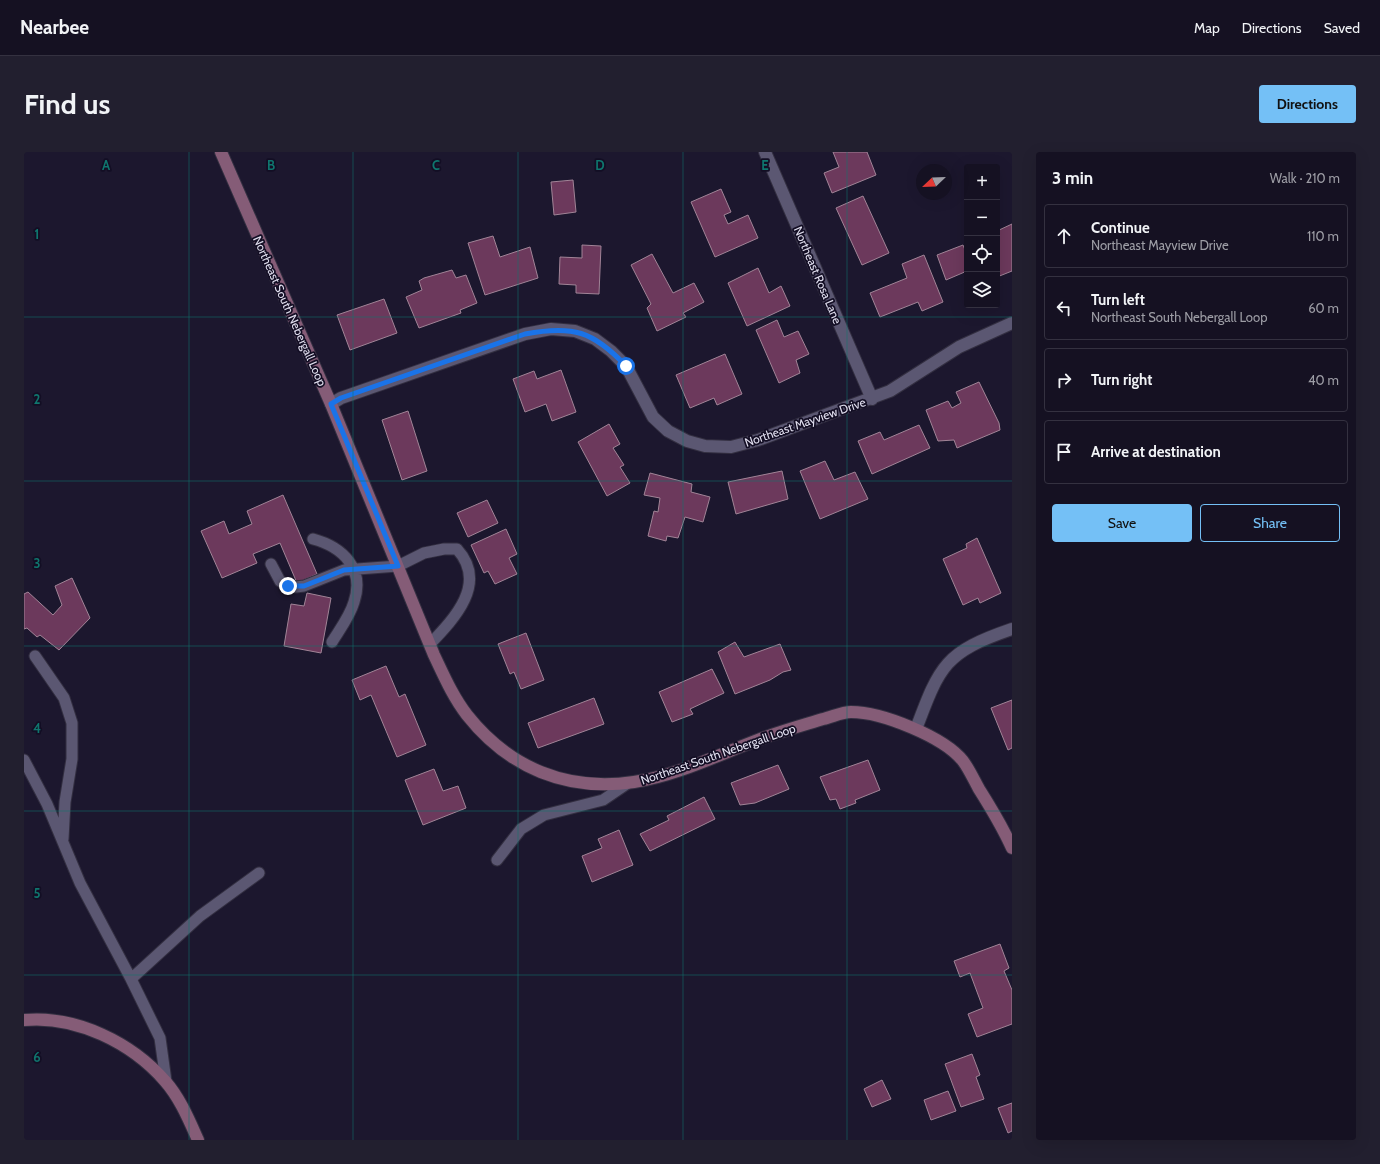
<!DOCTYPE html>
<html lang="en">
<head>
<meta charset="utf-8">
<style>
	:root { --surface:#151122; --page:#221f2f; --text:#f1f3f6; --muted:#9d9da5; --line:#343140; --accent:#74c0f6 }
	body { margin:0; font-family:Cabin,sans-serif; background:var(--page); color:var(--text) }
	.controls { position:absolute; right:12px; top:12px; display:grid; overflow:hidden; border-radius:4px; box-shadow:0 4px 16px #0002 }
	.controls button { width:36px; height:36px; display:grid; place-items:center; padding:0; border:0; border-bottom:1px solid var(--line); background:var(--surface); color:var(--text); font:20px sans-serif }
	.compass { position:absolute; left:892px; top:12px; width:36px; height:36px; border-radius:50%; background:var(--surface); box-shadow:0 4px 16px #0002; rotate:247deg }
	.stop { position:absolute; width:12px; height:12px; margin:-9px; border:3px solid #1a73e8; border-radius:50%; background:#fff }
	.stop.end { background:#1a73e8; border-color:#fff; box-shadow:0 1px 4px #0008 }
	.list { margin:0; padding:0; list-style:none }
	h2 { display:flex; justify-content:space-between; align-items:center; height:52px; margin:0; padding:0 16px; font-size:17px }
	h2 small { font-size:13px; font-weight:400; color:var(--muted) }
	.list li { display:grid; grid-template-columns:26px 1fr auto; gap:12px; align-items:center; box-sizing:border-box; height:64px; margin:0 8px 8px; padding:0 8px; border:1px solid var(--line); border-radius:4px }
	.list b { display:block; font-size:15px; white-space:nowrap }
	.list p { margin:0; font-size:13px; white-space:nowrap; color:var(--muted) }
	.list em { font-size:13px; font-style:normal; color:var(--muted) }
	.actions { display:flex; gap:8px; padding:12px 16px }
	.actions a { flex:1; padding:9px 0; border:1px solid var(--accent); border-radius:4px; text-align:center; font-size:14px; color:var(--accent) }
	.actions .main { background:var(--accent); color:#111 }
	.icon { flex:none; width:22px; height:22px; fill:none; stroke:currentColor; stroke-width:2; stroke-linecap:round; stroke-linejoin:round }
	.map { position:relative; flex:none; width:988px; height:988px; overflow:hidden; border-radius:4px }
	header { display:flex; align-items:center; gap:24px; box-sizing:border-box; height:56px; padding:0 20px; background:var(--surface); border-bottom:1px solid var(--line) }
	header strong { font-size:19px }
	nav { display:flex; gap:22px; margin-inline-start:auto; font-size:14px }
	.intro { display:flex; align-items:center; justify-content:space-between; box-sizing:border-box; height:96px; padding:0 24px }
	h1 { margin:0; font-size:28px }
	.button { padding:10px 18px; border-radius:4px; background:var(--accent); color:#111; font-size:14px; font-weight:700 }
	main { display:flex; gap:24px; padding:0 24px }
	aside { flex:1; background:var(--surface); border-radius:4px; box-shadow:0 4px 16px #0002 }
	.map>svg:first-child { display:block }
</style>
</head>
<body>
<header>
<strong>Nearbee</strong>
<nav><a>Map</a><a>Directions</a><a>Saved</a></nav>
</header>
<div class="intro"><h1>Find us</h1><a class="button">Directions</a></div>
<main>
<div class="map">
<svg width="988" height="988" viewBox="0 0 988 988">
	<rect width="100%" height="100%" fill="#1c172e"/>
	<path fill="#6c395c" stroke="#a18497" d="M809,0H843L852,23L808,41L800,21L815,15Z
		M549,28L552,60L530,63L527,30Z
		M697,37L707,60L700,63L704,72L724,63L734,86L691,105L667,50Z
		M839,44L865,101L838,113L812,56Z
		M988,72V119L973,125V79Z
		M469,84L476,105L506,95L514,126L461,143L444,91Z
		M558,93L577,94L575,142L552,141V133L535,132L536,105L558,106Z
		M939,93L943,103V119L922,128L913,103Z
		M628,102L649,141L670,131L680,150L659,161L662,165L633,179L623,156L627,152L607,113Z
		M900,103L919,150L898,159L894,150L856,165L846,141L883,126L878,112Z
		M734,116L745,141L757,134L766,154L723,174L704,131Z
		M428,118L432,126L442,123L453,151L436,158L437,161L395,176L382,145L398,138L395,129L400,126Z
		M360,147L373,181L326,198L313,163Z
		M753,168L760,185L774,179L785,202L772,208L776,221L755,231L732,178Z
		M701,202L718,242L693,253L690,246L666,256L652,223Z
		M537,218L552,260L528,269L522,252L501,260L489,227L510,219L513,227Z
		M955,230L975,271L976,278L933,296L930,288L914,289L902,258L924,249L928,256L937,251L932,240Z
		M384,259L403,319L378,328L358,268Z
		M585,272L596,292L589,296L600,313L596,315L606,331L583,344L554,290Z
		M895,273L906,296L848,322L834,289L856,280L860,288Z
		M801,309L810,328L831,320L844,347L796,367L776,319Z
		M758,319L764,347L712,362L704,330Z
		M626,321L668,332L667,340L686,345L679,370L661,365L654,386L643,384L642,389L624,384L630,359L634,360L636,346L620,343Z
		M259,343L293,422L273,431L256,391L229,402L233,411L198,426L177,379L200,369L205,382L228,372L223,359Z
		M463,348L474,371L444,385L433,361Z
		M482,377L493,402L485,406L493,422L471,432L464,419L460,421L447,393Z
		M953,386L977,441L956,451L954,446L939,453L919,407L943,396L942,392Z
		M48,426L66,466L35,498L16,483L13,485L3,476L0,477V442L4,440L29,463L38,453L31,434Z
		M283,441L307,446L297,501L260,494L267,452L280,454Z
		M502,481L520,528L497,537L490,520L486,522L474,492Z
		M711,490L720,505L756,492L767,518L759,520L746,528L711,542L694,500Z
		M362,514L375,545L381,542L402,593L373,605L347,543L336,548L328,528Z
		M688,517L700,541L666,557L669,562L648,570L635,540Z
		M570,546L580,572L514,596L504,571Z
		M988,548V596L984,598L967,556Z
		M844,608L856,638L831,648L832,651L816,657L812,647L806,648L796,625Z
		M754,613L765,637L731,651L716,653L707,631Z
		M410,617L419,639L434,634L442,656L399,673L381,628Z
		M680,645L691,667L626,699L616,682L645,668L643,664Z
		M595,678L609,713L568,730L558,704L578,696L574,687Z
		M976,792L985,816L980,819L988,838V872L953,885L944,862L959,856L946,821L936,825L930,809Z
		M948,902L956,923L952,925L960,947L937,955L921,912Z
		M858,928L867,947L848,955L840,937Z
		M924,939L932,959L907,968L900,948Z
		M988,951V979L984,981L974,956Z"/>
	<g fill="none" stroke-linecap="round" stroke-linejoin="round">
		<defs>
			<path id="lane" d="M289,387C319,395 341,417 330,450C326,464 316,477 308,490
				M247,412L256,429L264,434L272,435L280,434L320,418L374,414L400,401L420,397H433C464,431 431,466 406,492
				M11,504L40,546L48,571V607L41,650L39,687
				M0,608L23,652L56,731L107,827L136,886L142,929
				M473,708L497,677L520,663L579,648L604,631
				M107,827L176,764L235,721"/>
			<path id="street" d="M741,0L848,247
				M307,252L317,246L501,182L527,177L551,179L571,187L587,199L602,214L629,265L644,279L663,289L681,294L707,295L734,288L866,239L935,195L988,171
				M892,577C916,513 921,500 988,477"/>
			<path id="secondary" d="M197,0L307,252L410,503C420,524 429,545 443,563C485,616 543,640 610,630C651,624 692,604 731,589C754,580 776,574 799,567C808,565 818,560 827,560C858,560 920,585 939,609C945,617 950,628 955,637C967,656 979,676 988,696
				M0,868C52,863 108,891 141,929C156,946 165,968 174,988"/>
		</defs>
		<use href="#lane" stroke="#332f41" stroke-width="13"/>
		<use href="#street" stroke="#332f41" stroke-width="14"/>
		<use href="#secondary" stroke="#332f41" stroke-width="14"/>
		<use href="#lane" stroke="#5b5772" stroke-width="11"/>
		<use href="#street" stroke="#5b5772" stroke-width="12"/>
		<use href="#secondary" stroke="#855c77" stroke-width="12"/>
	</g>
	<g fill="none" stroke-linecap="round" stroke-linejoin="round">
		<path stroke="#1a73e8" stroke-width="5" d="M264,434H280L320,418L374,414L307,252L317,246L501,182C549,173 569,179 602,214"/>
	</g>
	<path fill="none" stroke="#0f766e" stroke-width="1" stroke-opacity="0.55" d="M165,0V988M329,0V988M494,0V988M659,0V988M823,0V988M0,165H988M0,329H988M0,494H988M0,659H988M0,823H988"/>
	<g text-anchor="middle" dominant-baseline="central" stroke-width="3.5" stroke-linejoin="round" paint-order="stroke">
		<g font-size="12" fill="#e1dfef" stroke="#130e24">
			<text transform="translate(794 123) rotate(67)">Northeast Rosa Lane</text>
			<text transform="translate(266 159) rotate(66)">Northeast South Nebergall Loop</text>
			<text transform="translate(781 270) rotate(-19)">Northeast Mayview Drive</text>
			<text transform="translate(694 602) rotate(-19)">Northeast South Nebergall Loop</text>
		</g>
	</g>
	<g font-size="13" text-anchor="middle" font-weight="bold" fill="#0f766e" stroke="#130e24" stroke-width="3.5" stroke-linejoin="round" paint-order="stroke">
		<text x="82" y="18">A</text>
		<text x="247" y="18">B</text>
		<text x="412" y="18">C</text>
		<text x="576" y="18">D</text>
		<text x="741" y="18">E</text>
		<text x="13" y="87">1</text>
		<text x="13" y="252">2</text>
		<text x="13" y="416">3</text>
		<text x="13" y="581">4</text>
		<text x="13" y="746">5</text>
		<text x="13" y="910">6</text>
	</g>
</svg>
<div class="controls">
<button>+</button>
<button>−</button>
<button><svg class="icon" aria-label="locate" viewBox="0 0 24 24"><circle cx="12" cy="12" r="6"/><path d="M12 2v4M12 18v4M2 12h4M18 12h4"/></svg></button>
<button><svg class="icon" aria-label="layers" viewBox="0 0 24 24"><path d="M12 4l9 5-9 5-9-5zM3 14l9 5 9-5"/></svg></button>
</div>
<svg class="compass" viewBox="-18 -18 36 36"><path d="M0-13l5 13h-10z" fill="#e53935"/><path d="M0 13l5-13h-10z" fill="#9d9da5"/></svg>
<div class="stop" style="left:602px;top:214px"></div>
<div class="stop end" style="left:264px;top:434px"></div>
</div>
<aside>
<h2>3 min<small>Walk · 210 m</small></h2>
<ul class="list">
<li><svg class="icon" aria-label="ahead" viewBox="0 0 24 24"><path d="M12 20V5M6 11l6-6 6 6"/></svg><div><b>Continue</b><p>Northeast Mayview Drive</p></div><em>110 m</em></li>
<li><svg class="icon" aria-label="left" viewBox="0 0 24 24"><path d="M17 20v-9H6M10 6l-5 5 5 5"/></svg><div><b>Turn left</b><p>Northeast South Nebergall Loop</p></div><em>60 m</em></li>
<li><svg class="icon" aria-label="right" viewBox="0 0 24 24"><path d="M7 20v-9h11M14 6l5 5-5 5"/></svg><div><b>Turn right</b></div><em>40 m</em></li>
<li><svg class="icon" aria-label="arrive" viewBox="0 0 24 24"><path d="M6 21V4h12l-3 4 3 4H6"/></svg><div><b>Arrive at destination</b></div></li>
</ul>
<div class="actions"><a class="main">Save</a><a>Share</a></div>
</aside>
</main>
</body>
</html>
